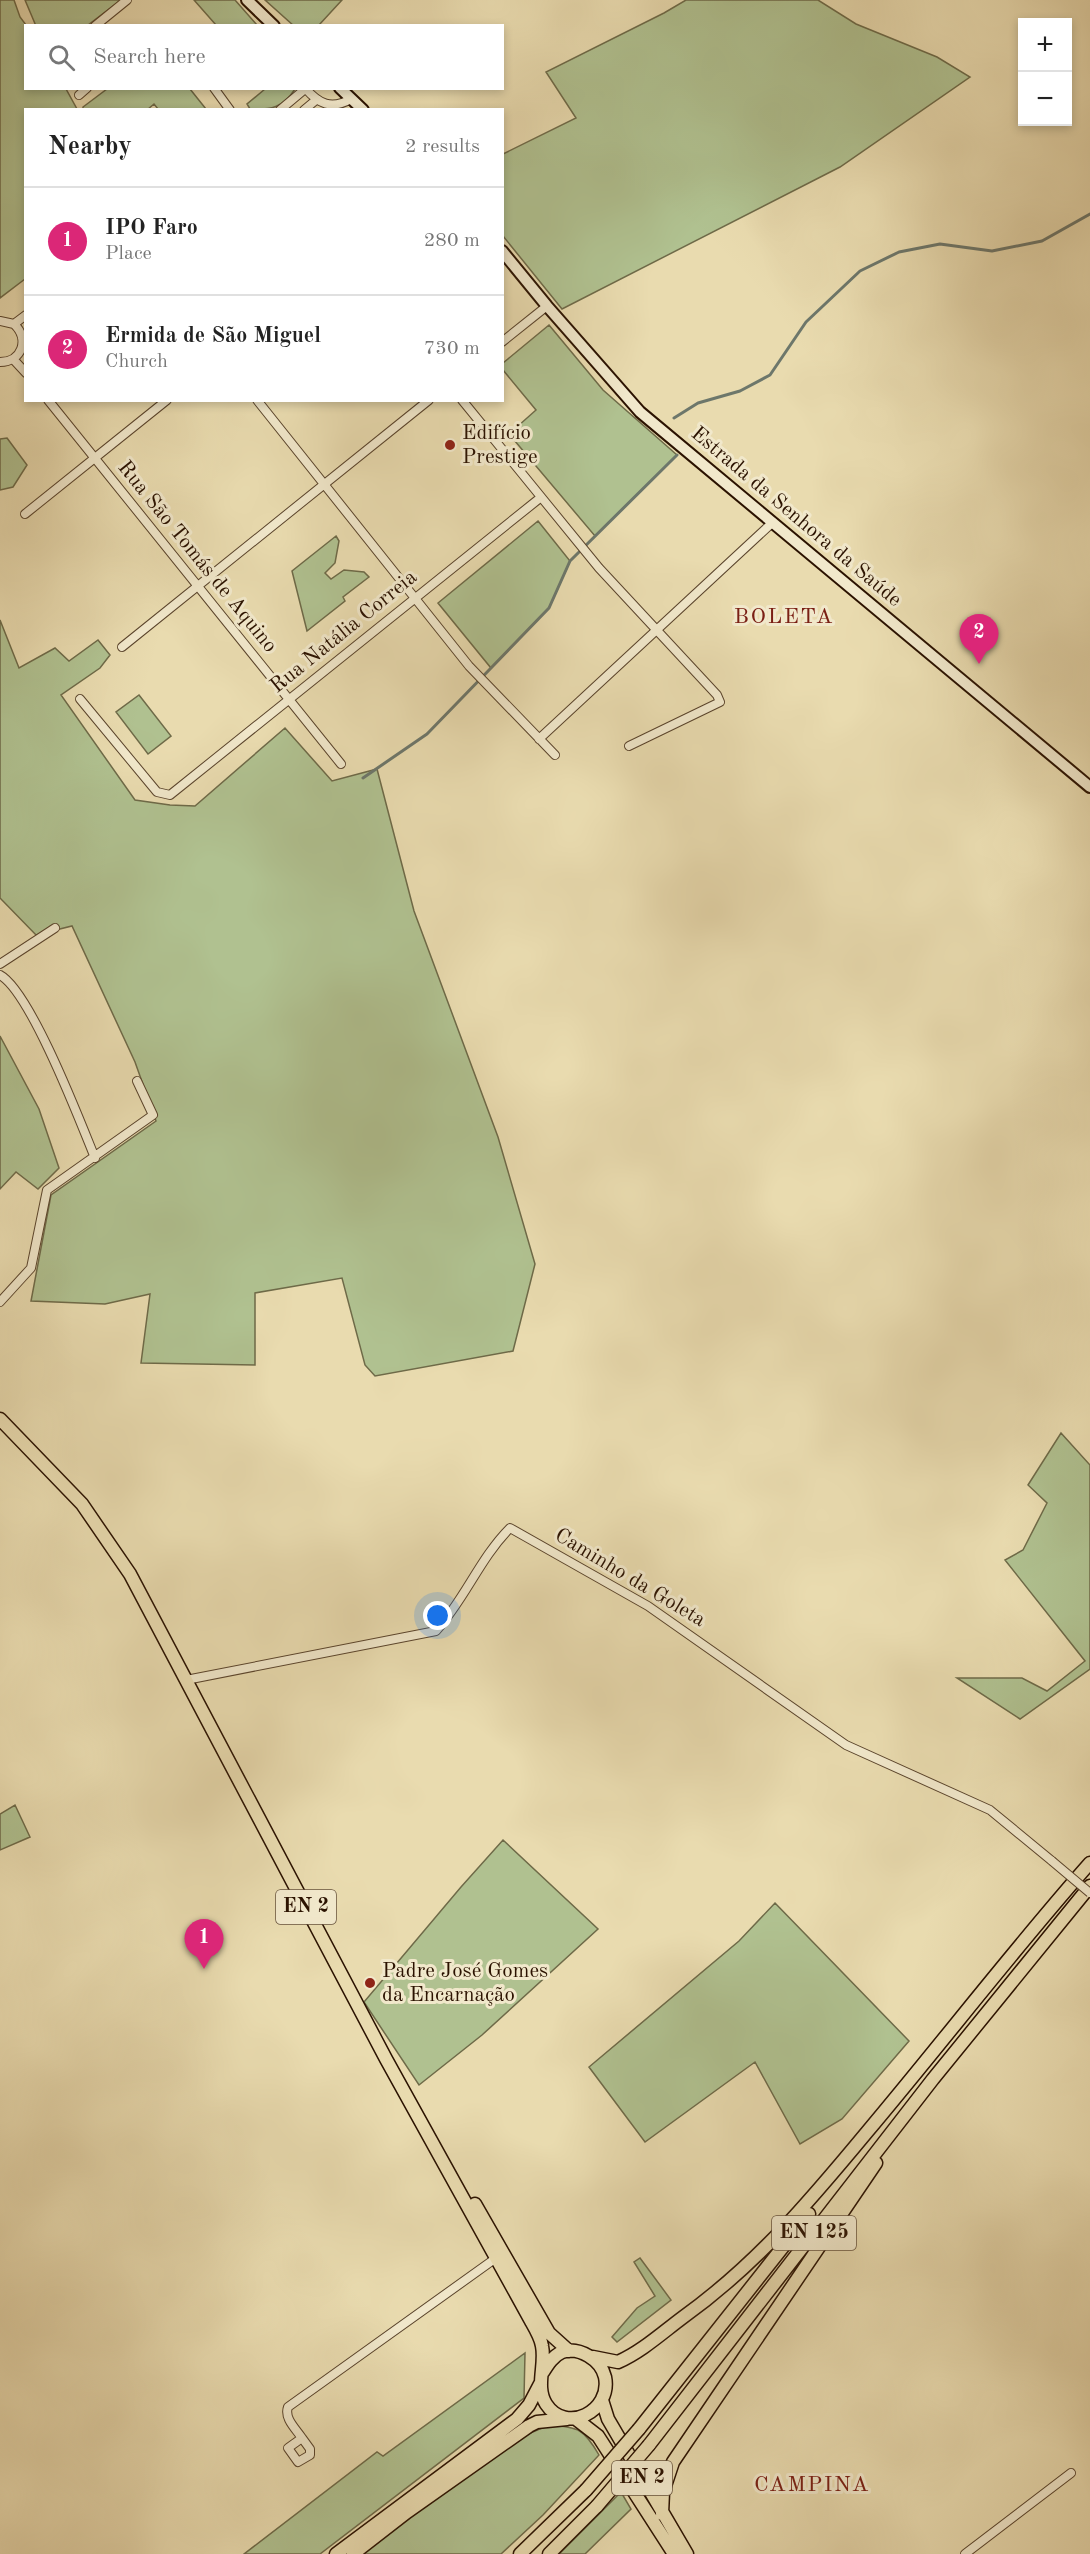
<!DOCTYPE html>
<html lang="en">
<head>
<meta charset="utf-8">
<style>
	:root { --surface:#fff; --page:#f2f2f2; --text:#222; --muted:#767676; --line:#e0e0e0; --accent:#db2777 }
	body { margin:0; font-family:"Old Standard TT",serif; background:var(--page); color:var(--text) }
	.controls { position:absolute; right:18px; top:18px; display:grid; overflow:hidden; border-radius:0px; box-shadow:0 3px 9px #0003 }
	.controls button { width:54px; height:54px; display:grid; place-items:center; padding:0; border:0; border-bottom:2px solid var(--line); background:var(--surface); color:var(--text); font:30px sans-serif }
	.you { position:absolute; left:438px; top:1616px; width:21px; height:21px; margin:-15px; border:4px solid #fff; border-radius:50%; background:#1a73e8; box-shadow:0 0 0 9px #1a73e833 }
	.badge { display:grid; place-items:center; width:39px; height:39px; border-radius:50%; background:var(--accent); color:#fff; font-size:20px; font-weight:700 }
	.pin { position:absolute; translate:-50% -50px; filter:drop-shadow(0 2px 3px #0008) }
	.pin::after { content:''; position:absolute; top:32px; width:21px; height:18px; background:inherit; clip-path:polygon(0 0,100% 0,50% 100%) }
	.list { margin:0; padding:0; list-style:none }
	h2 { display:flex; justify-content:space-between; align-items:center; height:78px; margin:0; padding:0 24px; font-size:26px }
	h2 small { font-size:20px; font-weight:400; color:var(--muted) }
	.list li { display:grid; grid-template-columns:39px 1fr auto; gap:18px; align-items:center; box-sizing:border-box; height:108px; padding:0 24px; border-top:2px solid var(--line) }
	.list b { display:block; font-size:22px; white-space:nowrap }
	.list p { margin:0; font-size:20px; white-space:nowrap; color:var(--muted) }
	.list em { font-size:20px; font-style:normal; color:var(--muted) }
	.icon { flex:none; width:33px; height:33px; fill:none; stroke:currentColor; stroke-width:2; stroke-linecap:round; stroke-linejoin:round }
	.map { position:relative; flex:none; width:1090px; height:2554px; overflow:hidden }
	.search { position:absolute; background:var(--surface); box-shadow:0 3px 9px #0003; left:24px; top:24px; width:480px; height:66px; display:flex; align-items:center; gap:15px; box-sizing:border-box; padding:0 21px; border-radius:0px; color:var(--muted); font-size:22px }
	.panel { position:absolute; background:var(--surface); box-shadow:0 3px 9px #0003; left:24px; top:108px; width:480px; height:294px; border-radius:0px }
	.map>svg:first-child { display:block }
</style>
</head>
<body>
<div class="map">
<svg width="1090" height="2554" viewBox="0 0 1090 2554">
	<rect width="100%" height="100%" fill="#e9dbaf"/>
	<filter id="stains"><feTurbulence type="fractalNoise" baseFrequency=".00333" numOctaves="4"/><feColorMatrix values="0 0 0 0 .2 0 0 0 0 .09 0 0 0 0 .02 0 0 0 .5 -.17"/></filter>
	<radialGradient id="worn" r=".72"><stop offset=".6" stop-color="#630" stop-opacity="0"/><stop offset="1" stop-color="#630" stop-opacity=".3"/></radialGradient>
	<path fill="#b0c190" stroke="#6e6a48" stroke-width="1.5" d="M0,0H14L20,17L26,25V88L66,89L77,109L26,110L25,279L0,298Z
		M25,0H121L88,25L36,26Z
		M194,0H235L257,25H216Z
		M265,0H342L319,25L294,26Z
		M686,0H818L856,24L937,57L970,77L840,167L562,309L503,236V154L576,118L546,72L664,13Z
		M190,89L206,109H158L154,104L147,110H83V107L107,89Z
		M265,89V88L295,89C283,108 271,110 250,109L247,104Z
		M549,325L603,390L677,455L595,536L509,434L536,410L503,370V363Z
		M7,438L27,465L13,487L0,490V439Z
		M538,521L570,561L549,608L491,668L438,603Z
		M336,536L339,541L335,563L325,573L331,579L344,570L364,572L369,577L343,597L345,601L307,631L292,571Z
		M0,620L19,668L55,648L69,661L98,640L110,655L100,668L61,695L135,800L170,805L195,806L285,728L332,781L377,769L414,911L498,1137L535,1264L513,1351L375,1376L365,1365L342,1278L255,1293V1365L141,1363L150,1294L105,1304L31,1301L51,1195L156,1121L135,1062L72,926L36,935L0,898Z
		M139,695L171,736L148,754L116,712Z
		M0,1036L39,1109L59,1168L38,1189L16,1172L0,1189Z
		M1061,1433L1090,1465V1669L1020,1719L957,1678H1022L1047,1691L1085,1661L1005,1560L1023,1550L1047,1503L1028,1485Z
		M15,1805L30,1837L0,1850V1814Z
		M503,1840L598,1929L482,2035L419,2085L364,2002L461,1887Z
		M775,1903L909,2041L842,2119L800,2144L755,2062L645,2142L589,2067L739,1941Z
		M640,2258L671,2300L617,2342L612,2337L637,2308L655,2296L634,2262Z
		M525,2353L524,2398L320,2554H244L377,2452L383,2456Z
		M549,2425C579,2427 584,2429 599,2455L543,2515L501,2554H361L373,2543L528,2434Z
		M621,2492L631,2509L585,2554H559Z"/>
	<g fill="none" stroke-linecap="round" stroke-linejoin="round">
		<path stroke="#6d776b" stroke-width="3" d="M674,418L698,403L740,391L770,375L806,322L860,271L899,252L940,244L992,251L1042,241L1090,214
			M363,778L427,734L491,668L549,608L570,561L677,455"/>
		<defs>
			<path id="street" d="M95,26L127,0
				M214,88L230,110
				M305,88C319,104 331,110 351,99
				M79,95L87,88
				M280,110L305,89
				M304,110L316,100
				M0,321L14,324C30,339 22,362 0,362
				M14,324L26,315
				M502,342L547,306
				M13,359L26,373
				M48,400L341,764
				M257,400L469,666L555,755
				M462,400L599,568L717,695L720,702L629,746
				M25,514L167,400
				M122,647L429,400
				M80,699L157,792L170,795L540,498
				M539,739L773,522
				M0,964L55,928
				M0,975C30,991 80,1121 95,1158
				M0,1302L31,1268L47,1190L153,1115L137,1081
				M186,1680L436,1631C465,1599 480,1558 510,1528L648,1606L846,1745L990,1810L1052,1861
				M302,2438L310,2449V2455L298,2462L288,2448L302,2438C295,2428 284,2418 288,2407L496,2258
				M965,2554L1071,2473"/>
			<path id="secondary" d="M247,0L274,26
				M340,88L363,110
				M502,251L547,306L640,412L1090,787"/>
			<path id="primary" d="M0,1419L82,1504L130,1574L386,2059L531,2321C535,2328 541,2338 542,2346C546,2365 535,2387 546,2404C566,2435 612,2411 605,2377C601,2360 579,2346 562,2352C553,2356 548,2364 543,2372
				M475,2204L549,2333L569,2351
				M593,2357L618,2362C641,2352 662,2333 682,2318C756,2265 809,2202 867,2132C942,2043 1013,1950 1090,1863
				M602,2400L608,2419L687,2554
				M576,2419L598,2436L674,2554
				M639,2429L809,2214
				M649,2445L933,2079L1090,1886
				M662,2514L663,2492L673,2462L876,2163
				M336,2554L517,2419L529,2405L540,2384
				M353,2554L407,2512L529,2426L537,2422L567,2419
				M520,2554L586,2490
				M549,2554L597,2506"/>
		</defs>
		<use href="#street" stroke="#5a442c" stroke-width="10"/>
		<use href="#secondary" stroke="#2b1200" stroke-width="14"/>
		<use href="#primary" stroke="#2b1200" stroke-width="15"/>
		<use href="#street" stroke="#f1e8cb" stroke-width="8"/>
		<use href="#secondary" stroke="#f1e8cb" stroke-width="10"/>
		<use href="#primary" stroke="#e9dbaf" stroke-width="12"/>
		<defs>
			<path id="street-bridge" d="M1052,1861L1090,1893"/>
			<path id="primary-bridge" d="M586,2490L639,2429
				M597,2506L649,2445"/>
		</defs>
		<use href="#street-bridge" stroke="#5a442c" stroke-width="10" stroke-linecap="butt"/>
		<use href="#primary-bridge" stroke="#2b1200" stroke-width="15" stroke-linecap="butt"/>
		<use href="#street-bridge" stroke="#f1e8cb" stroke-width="8"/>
		<use href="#primary-bridge" stroke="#e9dbaf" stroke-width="12"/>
	</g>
	<g fill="#8f2418" stroke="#f1e8cb" stroke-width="2">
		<circle cx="450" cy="445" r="6"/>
		<circle cx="370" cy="1983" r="6"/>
	</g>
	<g text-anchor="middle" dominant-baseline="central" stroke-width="6" stroke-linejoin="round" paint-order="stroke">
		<g fill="#f1e8cb" stroke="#66523d" stroke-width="1.5">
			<rect x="276" y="1890" width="60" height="34" rx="4.5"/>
			<rect x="772" y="2216" width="84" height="34" rx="4.5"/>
			<rect x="612" y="2461" width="60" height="34" rx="4.5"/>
		</g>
		<g font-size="20" font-weight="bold" fill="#2b1200">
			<text x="306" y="1907">EN 2</text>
			<text x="814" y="2233">EN 125</text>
			<text x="642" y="2478">EN 2</text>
		</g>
		<g font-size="21" fill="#2b1200" stroke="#f1e8cb" text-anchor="start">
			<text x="462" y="433">Edifício<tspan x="462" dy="24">Prestige</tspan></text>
			<text x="382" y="1971">Padre José Gomes<tspan x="382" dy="24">da Encarnação</tspan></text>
		</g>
		<g font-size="21" fill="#2b1200" stroke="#f1e8cb">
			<text transform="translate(796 517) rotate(40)">Estrada da Senhora da Saúde</text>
			<text transform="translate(197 557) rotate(51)">Rua São Tomás de Aquino</text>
			<text transform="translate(344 632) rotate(-39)">Rua Natália Correia</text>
			<text transform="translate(630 1578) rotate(31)">Caminho da Goleta</text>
		</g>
		<g font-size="22" letter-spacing="1.5" fill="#7a1f14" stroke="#f1e8cb">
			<text x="784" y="617">BOLETA</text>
			<text x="812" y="2485">CAMPINA</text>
		</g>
	</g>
	<rect width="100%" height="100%" filter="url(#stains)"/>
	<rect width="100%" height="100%" fill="url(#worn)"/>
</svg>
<div class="controls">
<button>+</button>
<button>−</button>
</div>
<div class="you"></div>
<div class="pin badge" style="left:204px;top:1969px">1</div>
<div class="pin badge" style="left:979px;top:664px">2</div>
<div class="search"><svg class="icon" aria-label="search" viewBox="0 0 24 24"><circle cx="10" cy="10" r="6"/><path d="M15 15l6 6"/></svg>Search here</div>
<section class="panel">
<h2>Nearby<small>2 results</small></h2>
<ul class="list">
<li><span class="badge">1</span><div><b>IPO Faro</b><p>Place</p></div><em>280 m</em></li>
<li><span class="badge">2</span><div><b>Ermida de São Miguel</b><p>Church</p></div><em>730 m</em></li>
</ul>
</section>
</div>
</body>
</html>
